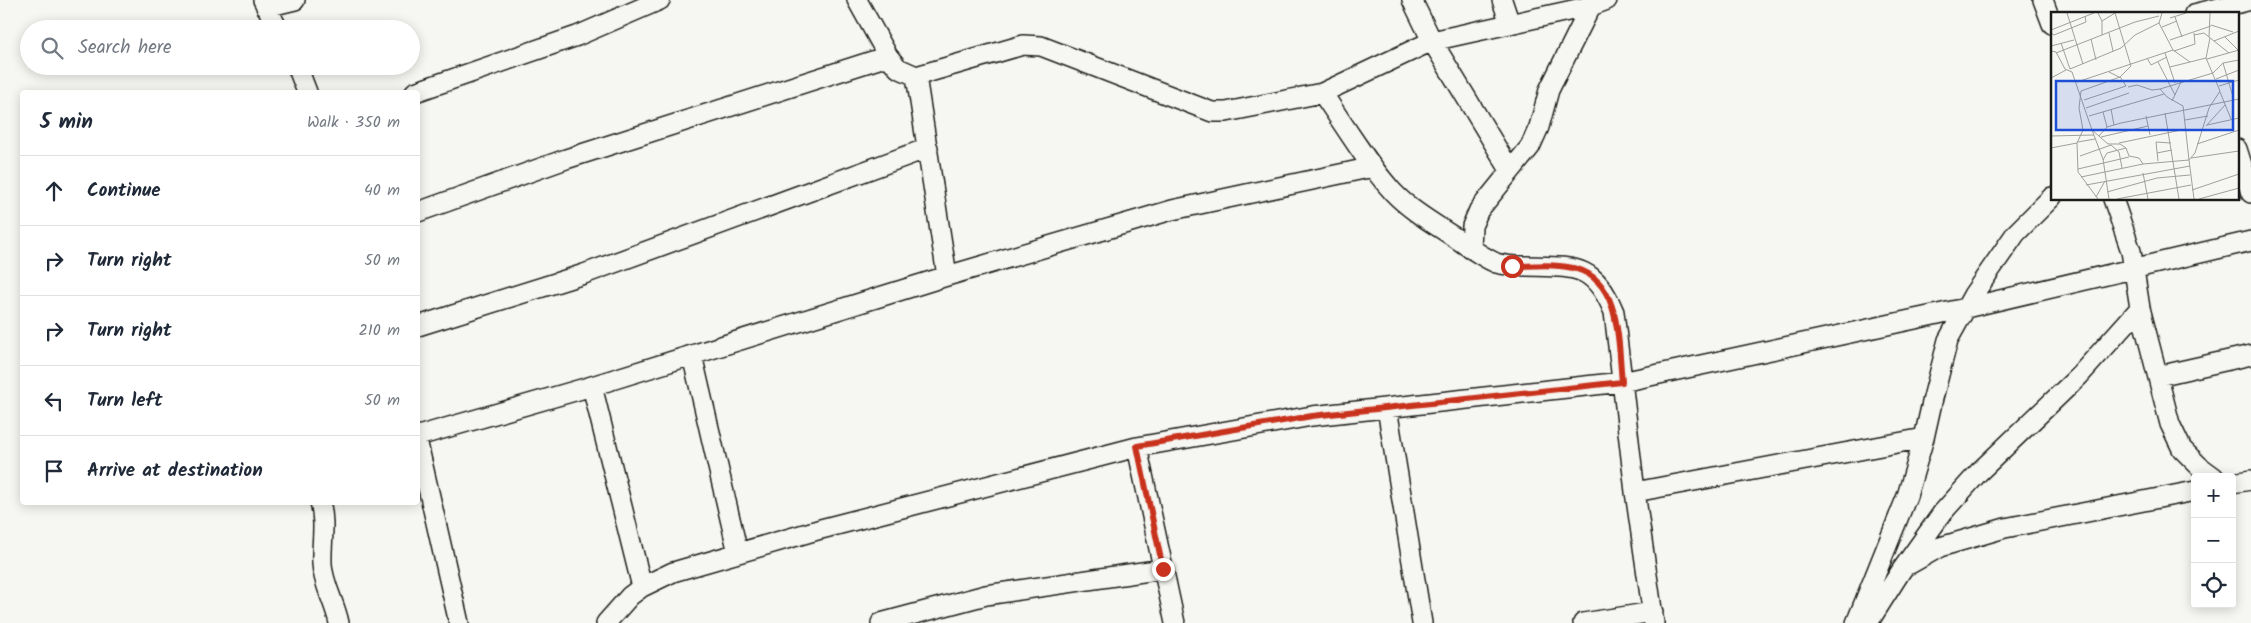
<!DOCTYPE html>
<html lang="en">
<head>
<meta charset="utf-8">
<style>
	:root { --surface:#fff; --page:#f2f2f3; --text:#1f2937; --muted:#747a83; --line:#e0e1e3 }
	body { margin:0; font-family:Kalam,sans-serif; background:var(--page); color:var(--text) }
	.controls { position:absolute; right:15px; bottom:15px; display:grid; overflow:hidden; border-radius:5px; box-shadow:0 2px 12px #0003 }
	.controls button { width:45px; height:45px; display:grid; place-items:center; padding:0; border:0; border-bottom:1px solid var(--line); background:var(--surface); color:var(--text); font:25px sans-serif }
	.stop { position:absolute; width:15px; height:15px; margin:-11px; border:4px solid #c8321e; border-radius:50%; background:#fff }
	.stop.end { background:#c8321e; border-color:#fff; box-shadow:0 1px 5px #0008 }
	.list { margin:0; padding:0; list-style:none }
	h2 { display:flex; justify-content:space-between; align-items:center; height:65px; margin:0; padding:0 20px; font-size:21px }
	h2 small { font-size:16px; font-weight:400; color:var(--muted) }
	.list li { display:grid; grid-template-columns:32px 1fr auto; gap:15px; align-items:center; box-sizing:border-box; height:70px; padding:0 20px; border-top:1px solid var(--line) }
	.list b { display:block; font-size:19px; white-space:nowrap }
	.list em { font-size:16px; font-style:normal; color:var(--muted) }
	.icon { flex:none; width:28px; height:28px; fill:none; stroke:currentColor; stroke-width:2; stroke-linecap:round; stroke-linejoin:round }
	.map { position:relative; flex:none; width:2251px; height:623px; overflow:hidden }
	.search { position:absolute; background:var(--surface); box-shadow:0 2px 12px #0003; left:20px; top:20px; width:400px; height:55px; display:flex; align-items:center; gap:12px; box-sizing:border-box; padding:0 18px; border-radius:28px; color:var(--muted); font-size:19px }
	.panel { position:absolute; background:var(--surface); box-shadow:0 2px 12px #0003; left:20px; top:90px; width:400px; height:415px; border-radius:5px }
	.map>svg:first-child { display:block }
</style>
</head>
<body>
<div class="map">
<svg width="2251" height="623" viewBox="0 0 2251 623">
	<rect width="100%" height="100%" fill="#f6f6f2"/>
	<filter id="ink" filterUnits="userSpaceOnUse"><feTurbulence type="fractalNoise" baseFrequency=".02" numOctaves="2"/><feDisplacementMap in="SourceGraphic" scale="10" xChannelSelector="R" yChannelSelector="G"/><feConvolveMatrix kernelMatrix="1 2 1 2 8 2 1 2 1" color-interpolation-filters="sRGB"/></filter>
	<g filter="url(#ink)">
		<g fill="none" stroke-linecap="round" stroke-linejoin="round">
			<defs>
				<path id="minor" d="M263,0L278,29
					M857,0L888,56L898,68L916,76L1023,45L1041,46L1212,112H1226L1322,93L1432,41L1591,6L1607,0
					M1412,0L1432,41L1510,170
					M1502,0L1510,24
					M2043,0L2052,24
					M266,7L295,0
					M2194,14L2251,0
					M297,66L307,92
					M916,76L947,276
					M415,92L577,36L660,0
					M1322,93C1345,126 1366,162 1393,192C1409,209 1431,222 1451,235C1465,244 1480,256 1496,263C1506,266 1517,266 1526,266C1574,267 1594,263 1614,312L1635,492L1654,623
					M2237,149L2251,193
					M2113,199L2131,251L2140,308L2170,424L2182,449L2199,466L2214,477
					M418,212L566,159L888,56
					M1471,249L1472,226L1479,210L1530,147L1539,127L1549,90L1591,6
					M418,326L584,274L928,148
					M692,355L738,553
					M2158,376L2251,355
					M592,386L642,587
					M1387,408L1422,623
					M418,436L592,386L947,276L1172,210L1373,167
					M418,444L459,623
					M1137,447L1175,623
					M2232,483L2251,480
					M1635,492L1924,438
					M320,502C326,524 321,543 322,564C323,584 335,603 339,623
					M1910,564L1940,547L2005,528L2195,491
					M606,623L630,596L642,587L673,572L821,529L1137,447L1312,416L1622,382L1966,308L2251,241
					M881,623L986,595L1163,569
					M1583,623L1653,612
					M1856,623L1907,496L1924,438L1933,398L1948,340L1973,295L2016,233L2052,197
					M1868,623L1901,571L1943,512L1979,472L2079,376L2140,308"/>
			</defs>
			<use href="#minor" stroke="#1c1c1c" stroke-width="22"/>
			<use href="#minor" stroke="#f6f6f2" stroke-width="19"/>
		</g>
	</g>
	<g fill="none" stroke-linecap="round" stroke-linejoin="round" filter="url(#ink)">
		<path stroke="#c8321e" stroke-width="6" d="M1163,569L1137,446L1312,416L1622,382C1618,346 1622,282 1577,269C1557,263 1532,266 1512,266"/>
	</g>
	<g transform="translate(2051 12)">
		<rect width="188" height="188" fill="#f6f6f2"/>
		<path fill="none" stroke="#9f9f9c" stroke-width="1" d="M16,1L32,52M47,1L51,9V23M111,1L108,11L122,38L139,50L155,46L169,79L158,96L144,141L138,148L143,187M124,5L131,25M119,6L135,1M51,9L64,1M160,13L182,20M111,15L126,9M0,18L43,1M0,21L3,23L35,10L34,4M58,21L62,39M143,23L153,21L178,41M158,25L159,1M174,25L188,39M40,27L45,48M119,28L160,14M163,29L188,19M10,31L19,57L70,36L84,23L108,11M0,34L23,28M0,39L5,40L14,57L21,60L41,118M123,39L144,32L143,21M5,41L84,10L108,4M114,41L124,71M96,46L100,53L116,45M155,46L159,26M156,47L188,38M107,50L124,83M172,51L183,88M119,55L139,50M58,60L70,66L75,74M0,66L15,58M165,67L188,58M26,70L122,38M168,74L188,68M77,75L86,73L101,78L109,77L162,61L172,51L188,48M169,80L180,107M33,88L75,74M121,89L130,70M35,96L78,81M60,97L63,113M52,100L56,115M114,101L128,187M38,104L113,82M95,104L99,123M134,108L157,104M156,113L188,106M155,114L174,93M0,124L43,123M48,124L56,115L70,111L188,87M50,125L97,114M27,130L44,127M68,131L135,117M146,132L188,118M0,136L26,131M106,141L121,138M29,144L60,133L68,140L71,156M140,146L188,139M52,148L56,141L75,136M107,149L105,130L120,131M27,157L78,145M92,161L97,187M30,165L92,152M35,173L139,154M141,178L188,162M56,180L106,166L139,163M45,185L54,169M47,187L27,160L26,131L32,118L28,96L30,79L69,65L80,54L64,1M58,187L52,147L41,118L57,132H69L75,136L78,144L88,146L92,152L138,148L132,94L116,85L109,77M66,187L140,173M148,187L188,176"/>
		<path fill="#1d4ed8" fill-opacity="0.15" stroke="#1d4ed8" stroke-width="2.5" d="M5,69H182V118H5Z"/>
		<rect width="188" height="188" fill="none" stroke="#1c1c1c" stroke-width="2.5"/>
	</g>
</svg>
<div class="controls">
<button>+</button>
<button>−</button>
<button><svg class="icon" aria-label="locate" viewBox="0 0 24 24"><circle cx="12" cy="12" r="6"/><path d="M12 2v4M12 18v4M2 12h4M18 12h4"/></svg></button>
</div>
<div class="stop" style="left:1512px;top:266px"></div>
<div class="stop end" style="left:1163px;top:569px"></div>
<div class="search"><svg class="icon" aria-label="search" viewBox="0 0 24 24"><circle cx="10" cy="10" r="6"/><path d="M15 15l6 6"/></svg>Search here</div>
<section class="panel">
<h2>5 min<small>Walk · 350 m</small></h2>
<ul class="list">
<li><svg class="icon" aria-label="ahead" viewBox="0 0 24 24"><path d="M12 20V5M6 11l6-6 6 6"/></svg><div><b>Continue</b></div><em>40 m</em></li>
<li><svg class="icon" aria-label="right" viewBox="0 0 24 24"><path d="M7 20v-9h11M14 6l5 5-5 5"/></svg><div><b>Turn right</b></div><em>50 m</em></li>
<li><svg class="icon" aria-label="right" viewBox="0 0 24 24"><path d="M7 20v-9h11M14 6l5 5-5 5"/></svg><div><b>Turn right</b></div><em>210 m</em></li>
<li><svg class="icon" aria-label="left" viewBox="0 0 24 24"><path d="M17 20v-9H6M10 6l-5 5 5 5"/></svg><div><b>Turn left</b></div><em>50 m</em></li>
<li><svg class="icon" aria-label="arrive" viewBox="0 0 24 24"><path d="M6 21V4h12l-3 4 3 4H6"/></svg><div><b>Arrive at destination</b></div></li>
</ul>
</section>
</div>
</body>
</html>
